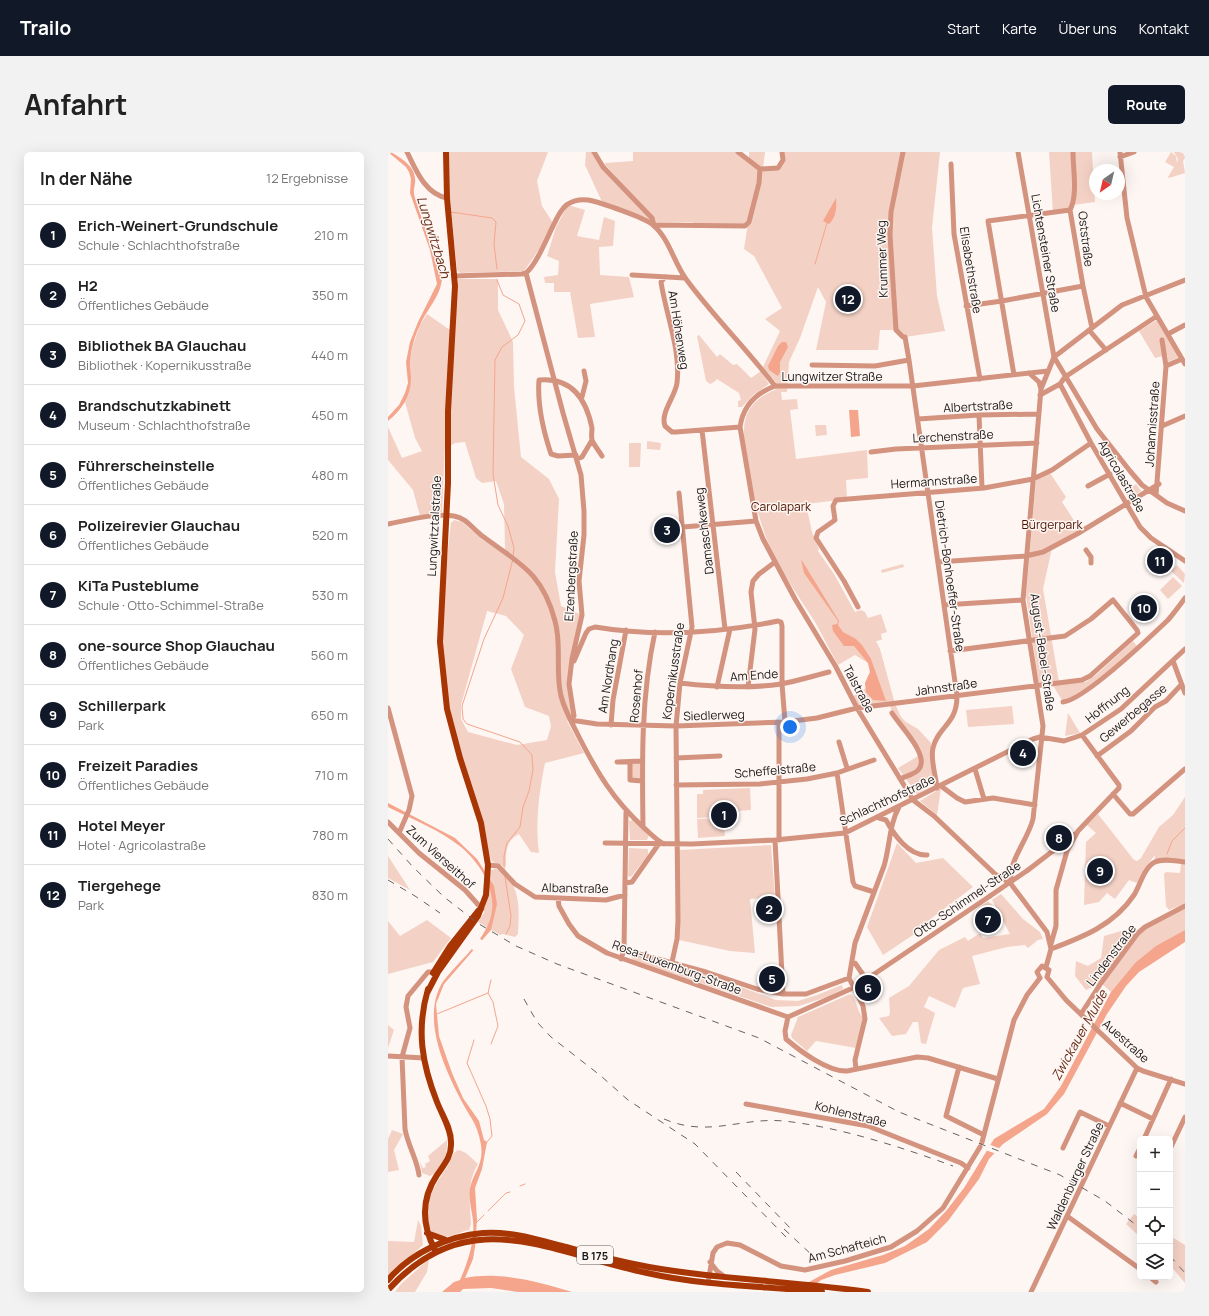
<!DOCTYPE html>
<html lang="de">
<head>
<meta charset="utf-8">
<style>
	:root { --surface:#fff; --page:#f2f2f2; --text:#222; --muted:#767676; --line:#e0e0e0; --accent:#111827 }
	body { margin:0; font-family:Manrope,sans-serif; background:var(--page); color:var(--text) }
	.controls { position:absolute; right:12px; bottom:12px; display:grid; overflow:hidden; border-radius:6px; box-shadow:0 4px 16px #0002 }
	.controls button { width:36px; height:36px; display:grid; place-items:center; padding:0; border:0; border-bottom:1px solid var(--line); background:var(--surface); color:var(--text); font:20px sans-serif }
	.compass { position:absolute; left:701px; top:12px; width:36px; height:36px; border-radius:50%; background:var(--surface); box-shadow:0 4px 16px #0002; rotate:214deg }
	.you { position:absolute; left:402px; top:575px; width:14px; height:14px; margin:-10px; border:3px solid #fff; border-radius:50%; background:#1a73e8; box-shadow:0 0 0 6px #1a73e833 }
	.badge { display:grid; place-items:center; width:26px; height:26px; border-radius:50%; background:var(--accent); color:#fff; font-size:13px; font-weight:700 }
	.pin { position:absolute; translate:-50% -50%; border:2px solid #fff; box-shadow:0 1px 4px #0006 }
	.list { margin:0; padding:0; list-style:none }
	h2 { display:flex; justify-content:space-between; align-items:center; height:52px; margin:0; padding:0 16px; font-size:17px }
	h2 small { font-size:13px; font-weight:400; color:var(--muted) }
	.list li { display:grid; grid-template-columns:26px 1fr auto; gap:12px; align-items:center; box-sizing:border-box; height:60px; padding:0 16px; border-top:1px solid var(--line) }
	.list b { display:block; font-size:15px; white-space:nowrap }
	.list p { margin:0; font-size:13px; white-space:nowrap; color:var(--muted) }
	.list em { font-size:13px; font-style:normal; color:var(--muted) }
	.icon { flex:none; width:22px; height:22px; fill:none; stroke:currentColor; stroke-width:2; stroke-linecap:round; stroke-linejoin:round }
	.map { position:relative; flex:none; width:797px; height:1140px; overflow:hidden; border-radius:6px }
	header { display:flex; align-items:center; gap:24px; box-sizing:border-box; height:56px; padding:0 20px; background:var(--accent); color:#fff }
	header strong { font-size:19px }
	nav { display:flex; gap:22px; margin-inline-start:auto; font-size:14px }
	.intro { display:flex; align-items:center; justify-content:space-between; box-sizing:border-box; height:96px; padding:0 24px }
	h1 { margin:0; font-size:28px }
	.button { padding:10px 18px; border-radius:6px; background:var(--accent); color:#fff; font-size:14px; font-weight:700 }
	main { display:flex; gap:24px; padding:0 24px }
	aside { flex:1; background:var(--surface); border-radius:6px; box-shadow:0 4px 16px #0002 }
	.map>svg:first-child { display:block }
</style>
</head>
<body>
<header>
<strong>Trailo</strong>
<nav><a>Start</a><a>Karte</a><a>Über uns</a><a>Kontakt</a></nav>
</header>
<div class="intro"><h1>Anfahrt</h1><a class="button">Route</a></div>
<main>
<aside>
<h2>In der Nähe<small>12 Ergebnisse</small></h2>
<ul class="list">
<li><span class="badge">1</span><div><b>Erich-Weinert-Grundschule</b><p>Schule · Schlachthofstraße</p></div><em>210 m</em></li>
<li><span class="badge">2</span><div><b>H2</b><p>Öffentliches Gebäude</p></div><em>350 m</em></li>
<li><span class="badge">3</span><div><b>Bibliothek BA Glauchau</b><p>Bibliothek · Kopernikusstraße</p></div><em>440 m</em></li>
<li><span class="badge">4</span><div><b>Brandschutzkabinett</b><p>Museum · Schlachthofstraße</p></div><em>450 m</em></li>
<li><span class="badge">5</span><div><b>Führerscheinstelle</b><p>Öffentliches Gebäude</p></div><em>480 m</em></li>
<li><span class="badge">6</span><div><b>Polizeirevier Glauchau</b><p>Öffentliches Gebäude</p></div><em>520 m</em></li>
<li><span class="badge">7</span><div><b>KiTa Pusteblume</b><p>Schule · Otto-Schimmel-Straße</p></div><em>530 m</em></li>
<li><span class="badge">8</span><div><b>one-source Shop Glauchau</b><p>Öffentliches Gebäude</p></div><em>560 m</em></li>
<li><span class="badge">9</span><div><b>Schillerpark</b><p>Park</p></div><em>650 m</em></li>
<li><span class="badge">10</span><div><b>Freizeit Paradies</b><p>Öffentliches Gebäude</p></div><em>710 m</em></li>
<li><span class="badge">11</span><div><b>Hotel Meyer</b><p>Hotel · Agricolastraße</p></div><em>780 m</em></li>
<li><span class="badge">12</span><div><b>Tiergehege</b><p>Park</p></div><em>830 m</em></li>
</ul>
</aside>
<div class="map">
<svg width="797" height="1140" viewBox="0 0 797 1140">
	<rect width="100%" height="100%" fill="#fdf6f3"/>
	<path fill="#f4d1c5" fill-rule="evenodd" d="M61,0H160L149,29L154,54L165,71L157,89L136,119L72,121L69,118L62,46Z
		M198,0H206L264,66L266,73L215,52L197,13Z
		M245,0H350L361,7V0H377L375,16H390L395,8L394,0H552L544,76L549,144L557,179L517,185L508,178H492L490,198H428L438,150L430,135L412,186L401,210L399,240H393L394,248L409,247L410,257L402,258L408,307L479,298L480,326L458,328L459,347L418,352L424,380L431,397L430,399L446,422L467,460L473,458L477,460L480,466L493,462L499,480L493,482L494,488L488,489L492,497L507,552L513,565L518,570L530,577L543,591L545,630L539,636L529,642L510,616L532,603L504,561L502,553L469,556L464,545L478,536L477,531L482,520L480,511L467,503L450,513C442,499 435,484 427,470C412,446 395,423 383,397C371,373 351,294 357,269C360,254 373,243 387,238L388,230L375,215L392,179L377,167L394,156L366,104L356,97L360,71L357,74L309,73L304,70L269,71L219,17L217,11L245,9Z
		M661,0H704L707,50L685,53L682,58L665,61Z
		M783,0L788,4L789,11L790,7L786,0H796L797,6L795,9L797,21L781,26L780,25L786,15L777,10Z
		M180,53L197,58L189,84L211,88L216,65L227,69L225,94L211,95L212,123L241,125L246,145L202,152L207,185L190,186L182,140H166V131H157L156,125L170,123L171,109L159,104L168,75Z
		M70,127H110V158L125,190L126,235L133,305L161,327L171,347L167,420L173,454L194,463L181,532L186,564L179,569L196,601L157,611C151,641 147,670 151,701L143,700L131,682C117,689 118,701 118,715C113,713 107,712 104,709C100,705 96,673 93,665C81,628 68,592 61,554C50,494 56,431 63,371L66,368L74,370L95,388L113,400L117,397L116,352L108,329L94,331L88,326L77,290L67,291L62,294L63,230ZM99,459L118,464L136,483L123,517L137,555L161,564L163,574L159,588L129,593L80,580L73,567V553Z
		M39,162L62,178L54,360L32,364L25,338L0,308V275L14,306L34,299L27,286L17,250L23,228L22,206L25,193L32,173Z
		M769,168L791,205L780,210L779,203L767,206L751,179Z
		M311,183L329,205L332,202L345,213L349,212L363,226L373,219L381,232L365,243L354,255H350V249L353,248L351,241L329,227L326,230L322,232L318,229L309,184Z
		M427,273H438L439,283L428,284Z
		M259,289L273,291L272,298L259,297Z
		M241,291H253L252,315H241Z
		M662,321L678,345L674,350L693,379L664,396L655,437L671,530L651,533L638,443L648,327Z
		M748,332L753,339L741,346L737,341Z
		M515,412L516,415L494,421L493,418Z
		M789,413L797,422L796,431L783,419Z
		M785,425L794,434L780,447L772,438Z
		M745,489L749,494L710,529L675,550L664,532L698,530L709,522Z
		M624,554L626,572L580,575L578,558Z
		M680,561L692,581L677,584Z
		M243,611H253V627H243Z
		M362,636L363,658L336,660L335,637Z
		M553,636L549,663L532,649Z
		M335,637L336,665L309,666V642H315V638Z
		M797,645V710H766L767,703L756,717L749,731L741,728L727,747L719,741L711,750L696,753L698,690L708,681L699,673L710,662L746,708L749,709L753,706L771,675L785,663Z
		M335,666L337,684L310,686L309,667Z
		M245,668L261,683L259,688H242L241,669Z
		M509,691L528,711L555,706L585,735L528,778V781L495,803L479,775Z
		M383,693L387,745L362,747L367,801L342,799L291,788V698Z
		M241,696L260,697V703L243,725L240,724Z
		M0,704L22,738L0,726Z
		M793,712H797V752L781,758L778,754L776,722L778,720L792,721Z
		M108,717C134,730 131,758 130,782L127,785L115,782L112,783L90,770L96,761L103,718Z
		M613,742L635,767L652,780L655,787L650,788L640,796L637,793L619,795L584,804L592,832L575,836L567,856L541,844L536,855L547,861L538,892L533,891L530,870H525L518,882L504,884L491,866L501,864L502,860L501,846L521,834L551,798L577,785L580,789L592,781L595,786L622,782L604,748Z
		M600,749L604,753L592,760L590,756Z
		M797,754V778L747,811L723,840L713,831L698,838L687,824L688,809L700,814L713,806L716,784L733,779L750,781Z
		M39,768L63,786L45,810L0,822V769L12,784Z
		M242,802L315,821L388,848L410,849L429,843L454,833L455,837L439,845L411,854L383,855L245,808Z
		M462,842C470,847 468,860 476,866L468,896L428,889L419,899L404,886L403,883L410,865Z
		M0,873L6,878L0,896Z
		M4,978L15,982L6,998L11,1018L0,1020V987Z
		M59,988C60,1001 55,1018 42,1024L34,1021L32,1010L35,1016L38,1015L37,1012L42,1009L40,1004Z
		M71,998L78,1001L90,1012C78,1031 82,1051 83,1072L81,1078C73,1079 63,1087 53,1084C43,1082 42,1078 40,1069C37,1047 47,1033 59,1015C63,1009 63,1000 71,998Z
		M746,1062L752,1066V1085L738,1072Z
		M30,1068L33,1074L35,1093L0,1124V1089L26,1090Z
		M782,1084L797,1093V1131L782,1113Z
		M41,1107L39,1120L27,1140H7L13,1132Z"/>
	<path fill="#f4a58c" d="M0,0H3C14,7 29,15 27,31C26,38 25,38 27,46L54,126C53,144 39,157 32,173C27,183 23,197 22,209C22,215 23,221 23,227C23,244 13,259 0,269V265L11,253L17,241L20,231L18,210L22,190L30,170L49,132L42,98L22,41L23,27L21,20L18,15Z
		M448,46C449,55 448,66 441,72L435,69Z
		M394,190H398L400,195L392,210V220L390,224L381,218L380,214L390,194Z
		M461,258H470L472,284L463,285Z
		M413,407L451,469L450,473L455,480L468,487L474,493L483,507L498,549L485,548L478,540L477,531L482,520L480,511L466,494H456L445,479L444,473L449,472L450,469L416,421Z
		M0,651L67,686L89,707L106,734L109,752L103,778L56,832L48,852L51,884L64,921L75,946L91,969L96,988L99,990L94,1017L87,1036L89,1068L87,1095L85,1107L77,1126C111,1119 151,1130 184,1140H130L103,1136L75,1137L72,1140H54L66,1130L72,1128C80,1110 87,1089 85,1069C84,1058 80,1047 82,1036C86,1019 96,1012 93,993C89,969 81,965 72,946C55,913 34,866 54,831C68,812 90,795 100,773C113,744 95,714 73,695C52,678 24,667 0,655Z
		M797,778V790L751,820L738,834L719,862L676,942L659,962L615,992L601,1007L591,1027L560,1069L539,1090L497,1111L447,1123L433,1128L420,1140L421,1130L443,1118L495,1103L517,1094L541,1077L558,1059L576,1036L606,987L656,957L673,934L723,840L747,811L768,794Z"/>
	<path fill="#fdf6f3" d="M90,785L96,790L87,800L82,795Z
		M600,992L613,997L609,1002L597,998Z"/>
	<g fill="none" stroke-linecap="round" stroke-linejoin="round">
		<path stroke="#f4a58c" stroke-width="1" d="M63,60L104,66L108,70L106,92L109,117
			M427,112L439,71
			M109,128L115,143L131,152L137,169L130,183L114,195L107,208L105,322L110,353L120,374L126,396L125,404
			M779,702L784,689L797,676
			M116,718V704L119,691L132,675L135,655L141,639L145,618L144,603L132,590L79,572L75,567L74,554L96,487L115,446L125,407
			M117,725L123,764L122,774L118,782
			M103,828L100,841L105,850L110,874L103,892
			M49,862L100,841
			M86,888L79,911L98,954L102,967L104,984L99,990
			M132,1034L137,1032
			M100,1059L118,1041L122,1040
			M88,1071L96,1063"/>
		<path stroke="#d3937f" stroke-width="5" d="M19,0C28,18 37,42 59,46
			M206,0L215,15L264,66L266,73L357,74L361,70L371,31L372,17
			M350,0L372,17
			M515,0L503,60L502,83L508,178L515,185H517L521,208L569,544C569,573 550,574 545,596C542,607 548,624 549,636
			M630,0L666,205L709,277L742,319L754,333L779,351L797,359
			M685,0C685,18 690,43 682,58L695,134L704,176
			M732,0L739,66L758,145L797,212
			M732,5L746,0
			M563,12L566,82L592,227
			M372,17L390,16L395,8L394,0
			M138,121L175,261L193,323L196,359V383L191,429L194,463L184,507L181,532L186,564L183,568L209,572L288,574L397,570L429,566L469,556L694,528L702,524L750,481L749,478L725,448L703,467L677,484L562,499
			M244,123L297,126
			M66,124L134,122L138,121C155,106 167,59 180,52C186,48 193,47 200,48C211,50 258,66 265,73C281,86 286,111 298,127C325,164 359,197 387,234
			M277,125L273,130C278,163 293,198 289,231C287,245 272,261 277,274L284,280H288L352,275
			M578,154L614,149L695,134
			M701,178L718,198
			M780,182L797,173
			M424,213L487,214L521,208
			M778,214L794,207
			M641,221L651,230L653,237
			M626,223L600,69L682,58
			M672,232L703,291L752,375L763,386L797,409
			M652,243L672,232L677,225L769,164
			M194,245L198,229L196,219
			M591,263L594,336
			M530,267L591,263L651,262
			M774,274L797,264
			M314,278L337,477
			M483,300L508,297L649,291
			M188,303L170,304L163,302C155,278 149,254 151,228C183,225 198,246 204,276C204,280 203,284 204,288C206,293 211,299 214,304
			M189,307L194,305L204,288
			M700,334L722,322
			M768,343L778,214L774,188
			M0,372C21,368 45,361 66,364C78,366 83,375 93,383C130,411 154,419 167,469C174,493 167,519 173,544C177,559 184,571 191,585C210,622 225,647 255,675C262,681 268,688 276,692
			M295,375L368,369
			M698,398L703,405V411
			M550,410L638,404L655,400L689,382L771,332
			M556,453L635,448
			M470,455L456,429L428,386L430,380L447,368L445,354L448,348L596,336L645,327L664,318L703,291
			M186,509L198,481L201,477L207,475C267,485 331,481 390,469L393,470L394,474V532L397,570
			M785,509L797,541
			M292,531C326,535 359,537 393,532C409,529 425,524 441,520
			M329,535L342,477
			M360,535L367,477L363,440L365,429L371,422L387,410
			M675,550C697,548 762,485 780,468C786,461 792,453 797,446
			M0,556L24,644L21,658L11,681
			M504,561C511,573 542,603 531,617C528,622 518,624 512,627
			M223,573L225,548L238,478
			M451,590L459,616
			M709,604L743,579L767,555L778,549L793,533
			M288,606L332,604
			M229,610L254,609
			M242,610V628L254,629
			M587,617L596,647
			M449,621L465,730L467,734L486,740
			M288,633L372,632L419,627L449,621L486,608
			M553,634L569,646L577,650L605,646L647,653
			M725,642L742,662H745L797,617
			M491,666L498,668C506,683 521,704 539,703
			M0,670L31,701L77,738L94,757
			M255,674C254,609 253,544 267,480
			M387,688L395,842
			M391,688V570
			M217,691L304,692L387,688L457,681L645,587L652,585L676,589L694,583L733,557L797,497
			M100,713L110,714L127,732L147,745L218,748L237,743
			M640,718L687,682
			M237,731L244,730L270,693
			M623,732C619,710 640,688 645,667L655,574L635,448L653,237L666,205L734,153L797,128
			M170,746L171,754L181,772L190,784L219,801L400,865
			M663,792L668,774V738L679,699L690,679L731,636V633L694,583
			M663,797C695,785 726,773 746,743C752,734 756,715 767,710C775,706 788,709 797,710
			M236,798L318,820L369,837L395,842H418L461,826
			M233,807L236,798L238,660
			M284,810L289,787L290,769L288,574L292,531L304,475L291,341
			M464,810L467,811L478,827
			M658,815L663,797L659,780L623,732L607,722L546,664L525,648L469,556L448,515L407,447L375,387L368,369L352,275C355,254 368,241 387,234H525L660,219
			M659,825L678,848L749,916L755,919L797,932
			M652,826L649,820L654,814L661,818L659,825
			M693,862L713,831L750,781L757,775L797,754
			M400,865L397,879L398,887C412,899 440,920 459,919L529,905L540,906L610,927
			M400,865L467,835L602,744
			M0,904L36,906
			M571,915L558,964L596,983
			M468,917L467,908L477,867L475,854L461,826L467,791L496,714C502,694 501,673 511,655
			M732,951L765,967
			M358,952L480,974L573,1011L580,1016
			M756,987L783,927
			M594,990L626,868L639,843L652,826
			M675,996L692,960L721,974
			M782,997L797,965
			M748,1004L752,996
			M31,1023C29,1007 20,994 17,977L14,905L22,876L18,855L20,844L40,820H45
			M679,1064L752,1117
			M322,1110L329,1119L337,1125
			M762,1125L768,1130
			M320,1131L325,1101L329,1095L339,1091L352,1093L393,1114L417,1118L457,1109L503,1095L529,1079L555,1056L592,995
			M643,1140L749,916"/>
		<path stroke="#a83504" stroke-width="6" d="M45,821L62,794L90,759
			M40,837C28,878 34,912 49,950C54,963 63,976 63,990C64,1004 56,1013 49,1023C33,1047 34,1073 47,1098
			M39,841L50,820L90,764L98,743L100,713L93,671L72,606L59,557L52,490L60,331V259L67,134L59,46L58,0
			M39,1081L58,1088
			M0,1128C23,1101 59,1084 95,1081C124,1079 151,1088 178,1095C205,1103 233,1110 261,1115C333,1128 407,1129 480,1140
			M0,1138C81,1048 162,1101 259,1121C316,1134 376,1134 434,1140"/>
		<path stroke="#666361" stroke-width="1" stroke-dasharray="7 7" stroke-linecap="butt" d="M0,687L25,715L56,745L91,772L128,794L169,812L371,886L511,960L672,1023L717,1049L752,1076
			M0,728L27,744L52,761
			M136,847L149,870L163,885L213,924L240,948L307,992L398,1085
			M276,967C321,986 352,965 396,969C451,975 513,995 565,1014
			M348,1020L405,1079
			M396,1077L425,1104
			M782,1104L797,1121"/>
		<path stroke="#d3937f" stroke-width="5" d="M602,744L640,718"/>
	</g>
	<g text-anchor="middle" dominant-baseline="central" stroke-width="3" stroke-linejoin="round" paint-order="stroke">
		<rect fill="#fdf6f3" stroke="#5e5b59" stroke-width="1" x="189" y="1094" width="36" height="18" rx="3"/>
		<g font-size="11" font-weight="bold" fill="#1a1817">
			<text x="207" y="1103">B 175</text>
		</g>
		<g font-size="12" fill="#1a1817" stroke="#fdf6f3">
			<text transform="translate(698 87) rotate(83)">Oststraße</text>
			<text transform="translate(658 101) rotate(80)">Lichtensteiner Straße</text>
			<text transform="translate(494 107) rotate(-92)">Krummer Weg</text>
			<text transform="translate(583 118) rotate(81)">Elisabethstraße</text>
			<text transform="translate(291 178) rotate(81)">Am Höhenweg</text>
			<text x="444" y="224">Lungwitzer Straße</text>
			<text transform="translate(590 254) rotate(-3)">Albertstraße</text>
			<text transform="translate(764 272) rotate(-86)">Johannisstraße</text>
			<text transform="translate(565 284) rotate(-3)">Lerchenstraße</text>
			<text transform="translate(734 324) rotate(60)">Agricolastraße</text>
			<text transform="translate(546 329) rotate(-4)">Hermannstraße</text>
			<text transform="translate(46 374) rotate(-87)">Lungwitztalstraße</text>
			<text transform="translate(316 379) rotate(-97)">Damaschkeweg</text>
			<text transform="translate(183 424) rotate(-87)">Elzenbergstraße</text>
			<text transform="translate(562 424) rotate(82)">Dietrich-Bonhoeffer-Straße</text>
			<text transform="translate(655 500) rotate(82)">August-Bebel-Straße</text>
			<text transform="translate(285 519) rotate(-82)">Kopernikusstraße</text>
			<text transform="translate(366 523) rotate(-4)">Am Ende</text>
			<text transform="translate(220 524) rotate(-81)">Am Nordhang</text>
			<text transform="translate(558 535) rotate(-8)">Jahnstraße</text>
			<text transform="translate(471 537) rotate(62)">Talstraße</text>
			<text transform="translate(248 544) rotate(-85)">Rosenhof</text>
			<text transform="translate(719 552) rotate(-38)">Hoffnung</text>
			<text transform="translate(745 561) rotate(-40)">Gewerbegasse</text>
			<text transform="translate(326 563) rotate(-2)">Siedlerweg</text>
			<text transform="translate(387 618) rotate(-5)">Scheffelstraße</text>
			<text transform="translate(499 648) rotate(-25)">Schlachthofstraße</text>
			<text transform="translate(53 705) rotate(42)">Zum Vierseithof</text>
			<text transform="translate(187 736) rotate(1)">Albanstraße</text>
			<text transform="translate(579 747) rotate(-34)">Otto-Schimmel-Straße</text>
			<text transform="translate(723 803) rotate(-53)">Lindenstraße</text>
			<text transform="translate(289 815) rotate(20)">Rosa-Luxemburg-Straße</text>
			<text transform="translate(738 889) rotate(42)">Auestraße</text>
			<text transform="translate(463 962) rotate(14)">Kohlenstraße</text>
			<text transform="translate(687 1024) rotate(-65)">Waldenburger Straße</text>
			<text transform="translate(459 1096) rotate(-15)">Am Schafteich</text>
		</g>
		<g font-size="12" fill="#4f1400" stroke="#fdf6f3">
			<text x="393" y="354">Carolapark</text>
			<text x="664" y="372">Bürgerpark</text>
		</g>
		<g font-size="13" font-style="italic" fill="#652915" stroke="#fdf6f3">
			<text transform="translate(46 85) rotate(73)">Lungwitzbach</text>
			<text transform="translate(691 883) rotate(-61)">Zwickauer Mulde</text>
		</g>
	</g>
</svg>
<div class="controls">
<button>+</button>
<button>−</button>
<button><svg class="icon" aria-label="locate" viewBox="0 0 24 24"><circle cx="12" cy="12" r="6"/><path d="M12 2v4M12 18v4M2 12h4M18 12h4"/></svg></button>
<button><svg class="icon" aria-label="layers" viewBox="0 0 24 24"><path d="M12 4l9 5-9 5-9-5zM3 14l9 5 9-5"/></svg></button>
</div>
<svg class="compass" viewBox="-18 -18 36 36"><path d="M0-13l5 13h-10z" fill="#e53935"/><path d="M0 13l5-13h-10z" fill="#767676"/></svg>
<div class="you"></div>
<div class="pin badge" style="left:336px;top:663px">1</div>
<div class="pin badge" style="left:381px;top:757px">2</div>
<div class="pin badge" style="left:279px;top:378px">3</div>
<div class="pin badge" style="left:635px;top:601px">4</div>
<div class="pin badge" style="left:384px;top:827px">5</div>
<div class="pin badge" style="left:480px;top:836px">6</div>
<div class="pin badge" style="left:600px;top:768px">7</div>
<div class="pin badge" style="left:671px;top:686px">8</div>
<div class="pin badge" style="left:712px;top:719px">9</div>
<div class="pin badge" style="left:756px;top:456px">10</div>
<div class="pin badge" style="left:772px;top:409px">11</div>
<div class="pin badge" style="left:460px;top:147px">12</div>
</div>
</main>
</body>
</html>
